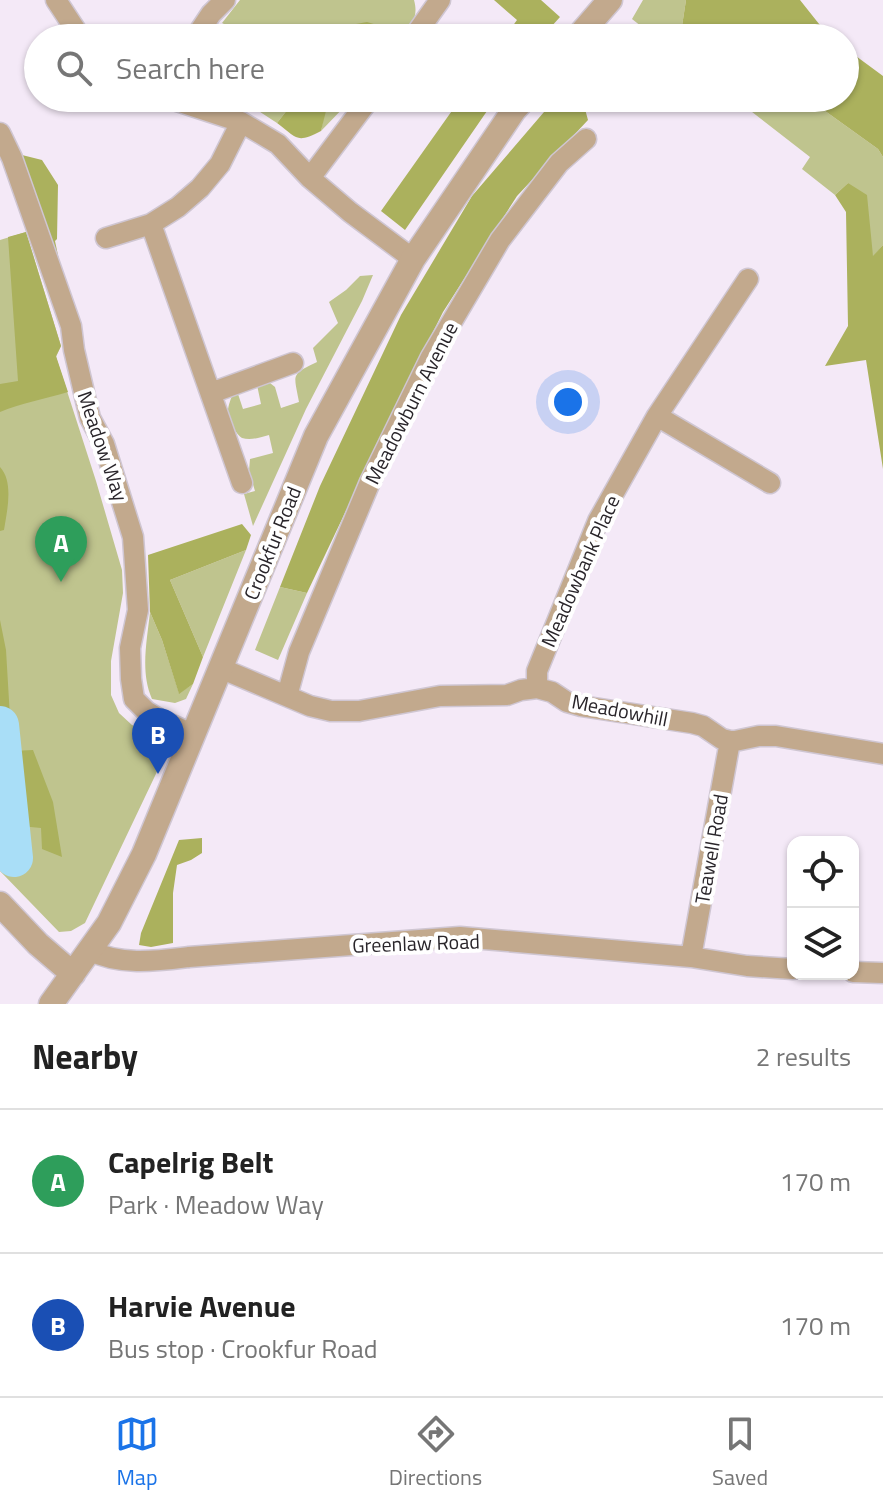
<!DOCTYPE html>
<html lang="en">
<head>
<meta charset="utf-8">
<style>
	:root { --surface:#fff; --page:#f2f2f2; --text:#222; --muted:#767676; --line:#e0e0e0; --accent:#1a73e8 }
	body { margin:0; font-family:"Titillium Web",sans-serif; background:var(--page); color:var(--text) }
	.controls { position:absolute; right:24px; bottom:24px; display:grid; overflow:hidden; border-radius:16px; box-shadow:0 2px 6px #0004 }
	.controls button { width:72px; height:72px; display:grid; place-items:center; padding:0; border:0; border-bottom:2px solid var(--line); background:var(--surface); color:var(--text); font:40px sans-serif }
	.you { position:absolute; left:568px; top:402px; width:28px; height:28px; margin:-20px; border:6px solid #fff; border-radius:50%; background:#1a73e8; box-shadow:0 0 0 12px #1a73e833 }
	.badge { display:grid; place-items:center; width:52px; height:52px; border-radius:50%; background:var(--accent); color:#fff; font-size:26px; font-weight:700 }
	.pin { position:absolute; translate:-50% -66px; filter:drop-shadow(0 2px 4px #0008) }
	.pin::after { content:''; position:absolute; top:42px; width:28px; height:24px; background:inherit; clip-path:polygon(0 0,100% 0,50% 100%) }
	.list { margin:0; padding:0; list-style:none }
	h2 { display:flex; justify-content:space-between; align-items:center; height:104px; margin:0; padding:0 32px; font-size:34px }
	h2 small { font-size:26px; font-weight:400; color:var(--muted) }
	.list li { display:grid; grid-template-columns:52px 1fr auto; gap:24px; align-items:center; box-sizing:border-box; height:144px; padding:0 32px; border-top:2px solid var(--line) }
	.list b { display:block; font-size:30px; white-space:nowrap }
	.list p { margin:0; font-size:26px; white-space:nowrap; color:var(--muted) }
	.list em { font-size:26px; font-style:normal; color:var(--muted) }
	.icon { flex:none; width:44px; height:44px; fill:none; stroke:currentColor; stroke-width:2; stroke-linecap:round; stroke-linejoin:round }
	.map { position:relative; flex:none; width:883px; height:1004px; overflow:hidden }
	.search { position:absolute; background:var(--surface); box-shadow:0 2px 6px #0004; left:24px; right:24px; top:24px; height:88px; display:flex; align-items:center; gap:20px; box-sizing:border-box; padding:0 28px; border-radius:44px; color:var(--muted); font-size:30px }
	.sheet { height:392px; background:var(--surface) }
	nav { display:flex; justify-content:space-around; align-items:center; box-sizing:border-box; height:112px; border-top:2px solid var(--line); background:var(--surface); font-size:22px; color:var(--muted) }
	nav a { display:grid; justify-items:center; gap:4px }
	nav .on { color:var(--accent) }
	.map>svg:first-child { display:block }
</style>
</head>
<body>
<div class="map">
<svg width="883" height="1004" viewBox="0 0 883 1004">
	<rect width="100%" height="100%" fill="#f4e9f7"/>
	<path fill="#bfc48e" d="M240,0H414C419,18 411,25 400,38H390L387,28L348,33L350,38H242L232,28L222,23Z
		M643,0H686L682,26L709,38H656L632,19Z
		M233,98H359L348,103L321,131L325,110L291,105L277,123L251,106L233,99Z
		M734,98H807L878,149L883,157V245L873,257L848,183L835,195L802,169L810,157Z
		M26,232L61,346L56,357L96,481L122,570L123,593L111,661V695L119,713L132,725L152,734L163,744L164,757L85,923L71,931L59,932L0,871V240Z
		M373,275L362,301L306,409L253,526L244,494L255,491L249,471L250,459L273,453L269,435C261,437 251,441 242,438C237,435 229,422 228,416C227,409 230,401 232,396L238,394L243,409L261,404L257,385L270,383L275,387L281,408L299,402C294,374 290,375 317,362L313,348L338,323L329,302L346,290L360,276Z
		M246,550L203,657L170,580Z
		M280,587L307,593L278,660L255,650Z
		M150,612L162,640L179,693L193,684L186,699L175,703L152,699C140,672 147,641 150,612Z"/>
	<path fill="#abb15d" d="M494,0H541L560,17L541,38H504L517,20Z
		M686,0H800L827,34L832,38H710L682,26Z
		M367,22L387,28L390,38H350L348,33L356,24Z
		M845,48L883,76V157L878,149L807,98H845Z
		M461,98H496L405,230L381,211Z
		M556,98H582L588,120L517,196L443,312L389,420L307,593L280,587L320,486L401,315L472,196Z
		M302,104L326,111L321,131C296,144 297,138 277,123L291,105Z
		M22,155L42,160L58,185L57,239L55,241L59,260Z
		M848,183L867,195L873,256L883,245V469L866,360L825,366L848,326L846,212L835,195Z
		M26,232L61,346L56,356L68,392C45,399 22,403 0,412V384L18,381L8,237Z
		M0,467C14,482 7,511 4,530L0,531Z
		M242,524L251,535L246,550L170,580L203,657L193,684L179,694L162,640L150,612L148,555Z
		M0,620L6,650L12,751L33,750L53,802L62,857L42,849L41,828L20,826L17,865H0Z
		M202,838V853L191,860L177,865L173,893V943L151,947L139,945L141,933L179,840Z"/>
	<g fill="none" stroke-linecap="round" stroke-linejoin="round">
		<path stroke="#a9def7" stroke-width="38" d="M0,725L14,858"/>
		<defs>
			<path id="minor" d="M56,0L81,38
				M195,38L211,14L225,0
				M413,38L440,0
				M168,98L241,122L278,144L310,178L350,212L413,259
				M0,133L12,158L71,326L74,350L90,418L104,444L133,537L138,610L130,648L131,679L134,699L146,711L159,719L194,735
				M310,178L370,98
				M151,224L242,483
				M106,238L151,224L178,207L200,188L220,164L241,122
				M211,393L293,363
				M657,416L770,483
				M220,668L310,706L331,711H359L440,696L507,695L521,690L537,688L552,692L567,702L581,706L692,723L703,726L722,739L730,741H735L759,736H776L883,754
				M537,688V671L598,521L657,416L748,279
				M287,696L299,652L370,482L431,357L500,240L559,163L586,139
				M89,950C120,966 156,961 189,957L460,937L691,957L747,966L793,969
				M691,957L730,741
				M853,972L883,973"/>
			<path id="tertiary" d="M577,38L610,0
				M0,904L38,944L73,974
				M51,1004L109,923L144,854L316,436L413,259L514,110L525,98"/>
		</defs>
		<use href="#minor" stroke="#cfc6d2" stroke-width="23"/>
		<use href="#tertiary" stroke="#cfc6d2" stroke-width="27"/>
		<use href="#minor" stroke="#c2a98d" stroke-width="20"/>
		<use href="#tertiary" stroke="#c2a98d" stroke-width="24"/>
	</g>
	<g text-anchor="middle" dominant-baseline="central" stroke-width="8" stroke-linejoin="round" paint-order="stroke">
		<g font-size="20" fill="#29252a" stroke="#fff">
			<text transform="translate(411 403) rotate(-63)">Meadowburn Avenue</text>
			<text transform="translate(103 446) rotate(71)">Meadow Way</text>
			<text transform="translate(272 543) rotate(-68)">Crookfur Road</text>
			<text transform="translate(580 571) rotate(-66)">Meadowbank Place</text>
			<text transform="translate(620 710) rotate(11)">Meadowhill</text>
			<text transform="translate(711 849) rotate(-80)">Teawell Road</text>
			<text transform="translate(416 943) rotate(-2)">Greenlaw Road</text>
		</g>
	</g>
</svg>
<div class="controls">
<button><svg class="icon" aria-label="locate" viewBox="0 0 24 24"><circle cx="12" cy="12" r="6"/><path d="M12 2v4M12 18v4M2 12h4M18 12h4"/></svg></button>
<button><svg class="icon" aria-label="layers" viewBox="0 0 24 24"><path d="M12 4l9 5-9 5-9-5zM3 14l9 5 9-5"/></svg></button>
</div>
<div class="you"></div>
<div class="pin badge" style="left:61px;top:582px;background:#2e9e5b">A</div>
<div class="pin badge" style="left:158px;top:774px;background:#1a4fb4">B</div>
<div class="search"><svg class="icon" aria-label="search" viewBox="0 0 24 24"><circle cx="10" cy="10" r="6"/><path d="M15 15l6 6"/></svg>Search here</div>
</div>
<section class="sheet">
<h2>Nearby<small>2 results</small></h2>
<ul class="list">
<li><span class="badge" style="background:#2e9e5b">A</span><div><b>Capelrig Belt</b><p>Park · Meadow Way</p></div><em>170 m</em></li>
<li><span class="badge" style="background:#1a4fb4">B</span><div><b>Harvie Avenue</b><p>Bus stop · Crookfur Road</p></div><em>170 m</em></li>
</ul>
</section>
<nav>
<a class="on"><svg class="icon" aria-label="map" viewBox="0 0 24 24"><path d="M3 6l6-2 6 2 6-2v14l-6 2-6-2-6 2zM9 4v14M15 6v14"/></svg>Map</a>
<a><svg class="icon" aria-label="directions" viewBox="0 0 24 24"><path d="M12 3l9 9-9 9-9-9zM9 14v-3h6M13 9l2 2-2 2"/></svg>Directions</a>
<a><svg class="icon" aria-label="saved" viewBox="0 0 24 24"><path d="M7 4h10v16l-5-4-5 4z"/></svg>Saved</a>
</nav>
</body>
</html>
